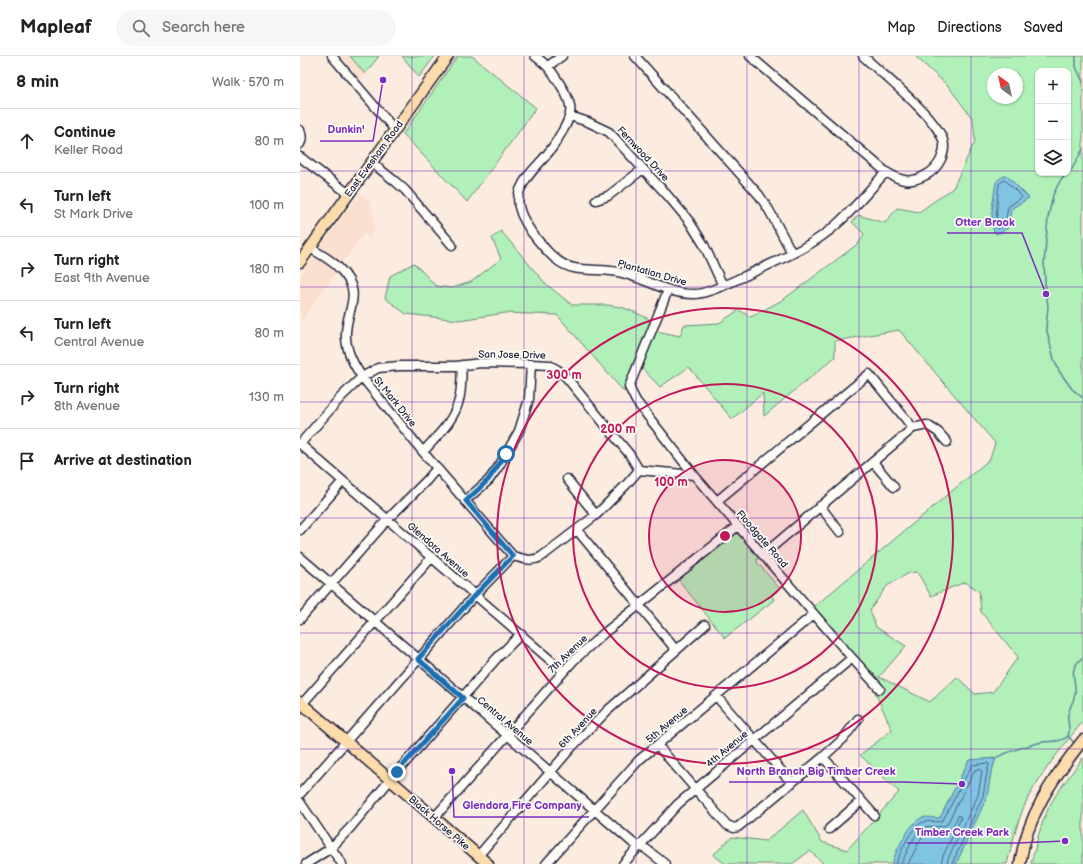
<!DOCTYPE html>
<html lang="en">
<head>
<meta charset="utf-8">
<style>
	:root { --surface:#fff; --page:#f6f6f6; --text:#222; --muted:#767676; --line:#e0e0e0 }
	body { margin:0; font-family:"Balsamiq Sans",sans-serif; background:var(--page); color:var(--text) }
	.controls { position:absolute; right:12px; top:12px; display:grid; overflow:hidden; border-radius:8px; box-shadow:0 1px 3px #0004 }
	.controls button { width:36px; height:36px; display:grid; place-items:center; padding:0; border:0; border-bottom:1px solid var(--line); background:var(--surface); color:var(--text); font:20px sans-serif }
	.compass { position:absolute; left:687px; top:12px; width:36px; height:36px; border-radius:50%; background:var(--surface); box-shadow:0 1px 3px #0004; rotate:327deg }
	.stop { position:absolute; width:12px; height:12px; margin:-9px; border:3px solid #1f6fb2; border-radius:50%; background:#fff }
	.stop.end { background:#1f6fb2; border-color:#fff; box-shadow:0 1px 4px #0008 }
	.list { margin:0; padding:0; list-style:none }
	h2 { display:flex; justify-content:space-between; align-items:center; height:52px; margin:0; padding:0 16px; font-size:17px }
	h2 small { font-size:13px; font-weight:400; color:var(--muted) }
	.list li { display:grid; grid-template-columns:26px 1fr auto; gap:12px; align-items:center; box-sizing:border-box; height:64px; padding:0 16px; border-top:1px solid var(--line) }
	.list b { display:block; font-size:15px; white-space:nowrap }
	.list p { margin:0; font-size:13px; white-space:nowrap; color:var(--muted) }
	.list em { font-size:13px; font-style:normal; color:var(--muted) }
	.icon { flex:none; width:22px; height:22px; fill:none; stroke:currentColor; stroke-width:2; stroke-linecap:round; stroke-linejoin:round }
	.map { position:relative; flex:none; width:783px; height:808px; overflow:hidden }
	header { display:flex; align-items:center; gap:24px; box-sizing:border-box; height:56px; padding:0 20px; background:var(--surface); border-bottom:1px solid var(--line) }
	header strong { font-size:19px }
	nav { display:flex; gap:22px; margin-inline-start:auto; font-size:14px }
	.search { width:280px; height:36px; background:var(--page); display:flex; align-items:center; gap:10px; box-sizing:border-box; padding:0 14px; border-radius:22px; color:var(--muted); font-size:15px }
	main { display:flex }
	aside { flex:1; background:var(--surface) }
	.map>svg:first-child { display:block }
</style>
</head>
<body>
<header>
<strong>Mapleaf</strong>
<div class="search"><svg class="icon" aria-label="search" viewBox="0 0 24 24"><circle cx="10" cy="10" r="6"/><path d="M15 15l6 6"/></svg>Search here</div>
<nav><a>Map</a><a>Directions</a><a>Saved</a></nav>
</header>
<main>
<aside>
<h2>8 min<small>Walk · 570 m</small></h2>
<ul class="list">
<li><svg class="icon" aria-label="ahead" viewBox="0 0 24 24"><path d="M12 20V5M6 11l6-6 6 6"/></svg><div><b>Continue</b><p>Keller Road</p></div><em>80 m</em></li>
<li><svg class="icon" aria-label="left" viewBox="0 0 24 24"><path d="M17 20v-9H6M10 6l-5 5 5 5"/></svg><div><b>Turn left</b><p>St Mark Drive</p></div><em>100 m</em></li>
<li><svg class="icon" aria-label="right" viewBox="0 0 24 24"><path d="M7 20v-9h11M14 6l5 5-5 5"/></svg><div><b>Turn right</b><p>East 9th Avenue</p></div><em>180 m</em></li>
<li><svg class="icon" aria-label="left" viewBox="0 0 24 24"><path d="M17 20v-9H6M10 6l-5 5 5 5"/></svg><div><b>Turn left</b><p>Central Avenue</p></div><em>80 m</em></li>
<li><svg class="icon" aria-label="right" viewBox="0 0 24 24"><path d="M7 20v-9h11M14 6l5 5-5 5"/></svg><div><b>Turn right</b><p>8th Avenue</p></div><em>130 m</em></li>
<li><svg class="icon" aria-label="arrive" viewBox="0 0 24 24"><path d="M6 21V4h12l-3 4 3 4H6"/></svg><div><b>Arrive at destination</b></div></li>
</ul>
</aside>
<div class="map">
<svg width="783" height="808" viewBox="0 0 783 808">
	<rect width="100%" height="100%" fill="#fcece0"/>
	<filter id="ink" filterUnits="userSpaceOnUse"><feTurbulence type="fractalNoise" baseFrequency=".025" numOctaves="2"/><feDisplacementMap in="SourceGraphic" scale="8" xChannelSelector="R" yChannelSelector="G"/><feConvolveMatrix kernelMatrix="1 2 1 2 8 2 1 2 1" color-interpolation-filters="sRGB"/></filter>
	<g filter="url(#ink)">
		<path fill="#fbe0d0" d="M40,0H79L61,24Z
			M60,137L70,146L74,160V175L69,181L64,178L42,207L21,193V190Z
			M12,202H15L36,216L0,267V219Z"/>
		<path fill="#b1f0b8" stroke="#6a897a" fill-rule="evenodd" d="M50,0H79L65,18Z
			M102,0H135L119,21Z
			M158,0H172L236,52L167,146L103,78Z
			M615,0H783V665C764,689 744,713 729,740C718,761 713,785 707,808H656L686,742L691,717L696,703L669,704L640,762H622L592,808H524L510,795L492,808H426L413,799L432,781L466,785L503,754L522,786L547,794L599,736L560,699L592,674L570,625L509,555L690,403L695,387L599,274L535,285V301L464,360L463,337L432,363L389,311L360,331L338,308L352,274L380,280L384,269L419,267L439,254L451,261L484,243L559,187L564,178L552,166L558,159L585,167L597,152L619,156L653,132L675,85L673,63L648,30ZM738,15H768V117H738ZM693,18H717V42H693ZM617,516L631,540L665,526L679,535L681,556L718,601L693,636L675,638L657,621L630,646L579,621L606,590L576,571L570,554L587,530L609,517Z
			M201,175L245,227L272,249H308L321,251L332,255L351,264L328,321L324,336L257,259L205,257L159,264L106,258L85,242L90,220L114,207L136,230L152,232L171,226L201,203L192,182Z
			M435,475L458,500L457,506L480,533L472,540L474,544L425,582L377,522Z
			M783,702V808H731C736,789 740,769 749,751C758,734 771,718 783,702Z"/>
		<path fill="#80c4e1" stroke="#5a839f" d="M706,119L729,142L711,153L709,171L702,176L696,178C688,172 694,137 696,126L699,123Z
			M696,702L691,717L687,741L656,808H592C595,796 609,768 621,762C626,760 634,762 640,762L669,704Z"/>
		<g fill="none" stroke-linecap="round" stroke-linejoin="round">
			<path stroke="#48637d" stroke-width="1" d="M705,124L722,141L708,151L705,169L698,173L697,171C696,157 697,143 699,128Z
				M596,808C600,797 612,768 624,766C631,764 638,768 643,764L672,709L688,707L689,709L687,716L683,740L652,808
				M601,808C606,799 615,774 625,771C633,769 640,773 647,768L675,714L680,713L682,715L678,739L648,803L647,808
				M608,808L623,779C627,777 628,777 633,777C648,777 651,774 658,760H660L661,762L643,800L641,808"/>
			<path stroke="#5a839f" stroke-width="1.5" d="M776,0V11L783,26
				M768,117L760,125L753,139L748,162L744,208L745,226L748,251L746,271L754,303L759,315L772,333L783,342
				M768,117L772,113L783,93
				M768,680C771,673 767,667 768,659C769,652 774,645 775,638C777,621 766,616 783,601
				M768,680L775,688
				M693,703C707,696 722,691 738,687C748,684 760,688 768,680"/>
			<defs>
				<path id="minor" d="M32,0L95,74
					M235,0C250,11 254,18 263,33C274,51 272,59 262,76C259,80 257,85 254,89C244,105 227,116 220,134C214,149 224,165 232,177C243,190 256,209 274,212C288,215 303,213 318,216C344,221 368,239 395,238C408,238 433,225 445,220C476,205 511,192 537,168C555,152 570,133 586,116
					M335,0L459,139L469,154L492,197
					M450,0L586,116C601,125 610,128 626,119C638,113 647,97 643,84C635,60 583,19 563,0
					M248,10L262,0
					M270,60L288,66L309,76L368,140L389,165L404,189L423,230
					M0,74C2,79 3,83 0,88
					M0,101L49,138
					M71,106L96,126L105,134L152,189
					M296,144L308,140L343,113
					M10,192C20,198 32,204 40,213C66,239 44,255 46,282C47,297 54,309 62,321L123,396L213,500
					M368,234L329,331L336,345L394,419
					M0,388L41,341L62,321L78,312L99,310H156L181,307L231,308L249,309L258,314L266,321L330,399L339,414
					M0,388L263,615
					M123,396C137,380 154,365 159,344C162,333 161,321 162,309
					M573,406L594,431
					M339,414L394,419L552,602L580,633
					M267,423L296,459
					M165,445L189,424L199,410L219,375L229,343L231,308
					M417,445L569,318L613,372
					M520,450L540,476
					M0,474L43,425
					M277,474L376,594
					M461,497L471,492L613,372L627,369L638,376L647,386
					M213,500C224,503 231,506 241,501L296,459L326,429L339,414
					M0,501L333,787L346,793L365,808
					M0,563L88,463L127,424L137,412
					M416,640L492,727
					M2,648L132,501
					M358,690L427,769L434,772L438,771L523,701L543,683L558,663
					M523,701L574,759
					M0,738L175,539L213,500
					M0,746L42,808
					M134,762L273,605L303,578L438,470
					M529,773L561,745
					M178,800L272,691L307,655L405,569
					M6,808L31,792L50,772L90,724L197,602L221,578
					M246,808L339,704L514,558
					M323,808L378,748L552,602"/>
				<path id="major" d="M0,206L148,0
					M0,646L188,808
					M720,808C727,759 753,722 783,684"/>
			</defs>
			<use href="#minor" stroke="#22223b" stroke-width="11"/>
			<use href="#major" stroke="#22223b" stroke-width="13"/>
			<use href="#minor" stroke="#fdfcf7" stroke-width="8"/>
			<use href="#major" stroke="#fcdcac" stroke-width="10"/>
		</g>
	</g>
	<g fill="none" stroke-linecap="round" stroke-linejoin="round" filter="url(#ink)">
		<path stroke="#1f6fb2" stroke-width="5" d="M97,716L163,642L118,603L175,539L213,500L166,445L188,424L206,398"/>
	</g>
	<path fill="none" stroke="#7b2cbf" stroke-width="1" stroke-opacity="0.55" d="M112,0V808M224,0V808M336,0V808M447,0V808M559,0V808M671,0V808M0,115H738M768,115H783M0,231H783M0,346H783M0,462H783M0,577H783M0,693H783"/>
	<circle cx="425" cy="480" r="76" fill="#c2185b" fill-opacity=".12"/>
	<g fill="none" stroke="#c2185b" stroke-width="2">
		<circle cx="425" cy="480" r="76"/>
		<circle cx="425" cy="480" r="152"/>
		<circle cx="425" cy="480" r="228"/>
	</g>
	<g text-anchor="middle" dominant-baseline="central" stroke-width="3.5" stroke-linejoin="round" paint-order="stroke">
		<g font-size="10" fill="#22223b" stroke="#fdfcf7">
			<text transform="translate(343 98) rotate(47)">Fernwood Drive</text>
			<text transform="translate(74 103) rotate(-54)">East Evesham Road</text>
			<text transform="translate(352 217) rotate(16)">Plantation Drive</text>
			<text transform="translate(212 299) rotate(1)">San Jose Drive</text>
			<text transform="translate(95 346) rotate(51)">St Mark Drive</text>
			<text transform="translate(462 483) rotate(49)">Floodgate Road</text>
			<text transform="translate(138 494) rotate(41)">Glendora Avenue</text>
			<text transform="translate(268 598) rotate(-44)">7th Avenue</text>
			<text transform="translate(205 665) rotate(40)">Central Avenue</text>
			<text transform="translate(367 669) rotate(-40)">5th Avenue</text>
			<text transform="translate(278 672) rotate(-47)">6th Avenue</text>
			<text transform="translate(427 693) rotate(-40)">4th Avenue</text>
			<text transform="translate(139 767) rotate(41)">Black Horse Pike</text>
		</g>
	</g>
	<circle cx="425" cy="480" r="6" fill="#c2185b" stroke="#fdfcf7" stroke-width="2"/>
	<g font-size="12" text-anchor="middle" font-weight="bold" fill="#c2185b" stroke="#fdfcf7" stroke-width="3.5" stroke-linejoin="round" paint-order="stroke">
		<text x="264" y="323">300 m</text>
		<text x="318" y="377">200 m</text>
		<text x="371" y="430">100 m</text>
	</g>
	<path fill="none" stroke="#7b2cbf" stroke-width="1.5" d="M83 24L73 85H20M746 238L722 177H647M662 728L603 726H429M152 715L154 761H289M765 785L717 787H607"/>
	<g fill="#7b2cbf" stroke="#fdfcf7" stroke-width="1.5">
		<circle cx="83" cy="24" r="4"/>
		<circle cx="746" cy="238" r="4"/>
		<circle cx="662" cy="728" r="4"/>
		<circle cx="152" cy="715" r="4"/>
		<circle cx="765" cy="785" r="4"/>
	</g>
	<g font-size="11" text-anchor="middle" font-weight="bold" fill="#7b2cbf" stroke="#fdfcf7" stroke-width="3.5" stroke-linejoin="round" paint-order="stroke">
		<text x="46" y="77">Dunkin'</text>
		<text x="685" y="170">Otter Brook</text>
		<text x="516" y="719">North Branch Big Timber Creek</text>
		<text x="222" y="753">Glendora Fire Company</text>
		<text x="662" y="780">Timber Creek Park</text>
	</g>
</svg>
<div class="controls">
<button>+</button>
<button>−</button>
<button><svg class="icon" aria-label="layers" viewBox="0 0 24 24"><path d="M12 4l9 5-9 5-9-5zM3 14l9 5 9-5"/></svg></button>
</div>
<svg class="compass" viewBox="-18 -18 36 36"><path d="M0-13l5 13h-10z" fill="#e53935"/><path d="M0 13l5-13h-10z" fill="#767676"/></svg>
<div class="stop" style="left:206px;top:398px"></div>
<div class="stop end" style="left:97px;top:716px"></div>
</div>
</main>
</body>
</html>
